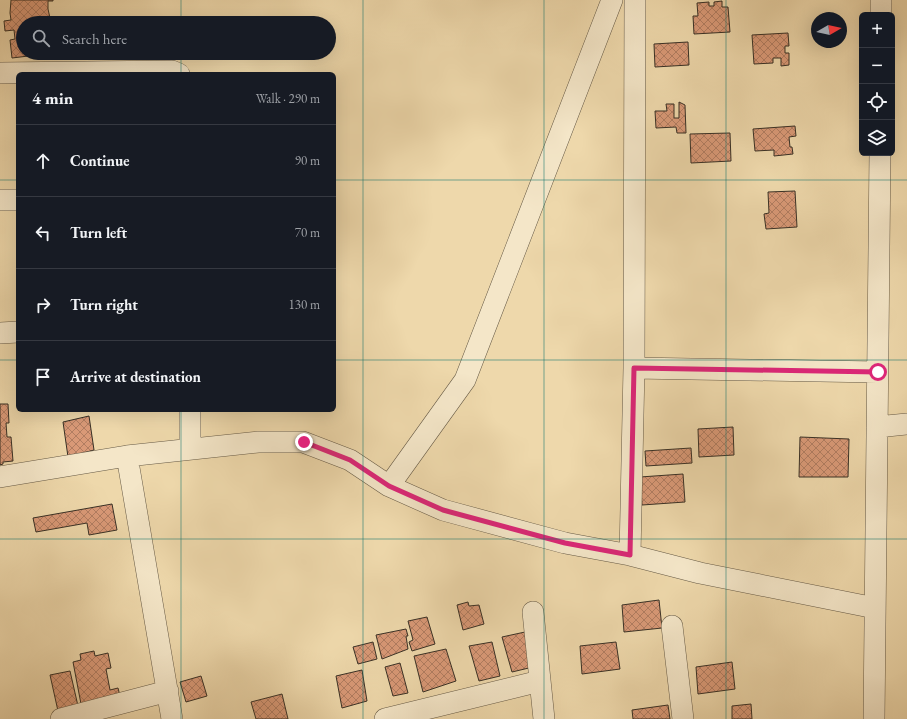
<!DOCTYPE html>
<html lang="en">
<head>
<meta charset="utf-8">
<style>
	:root { --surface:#171b24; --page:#242831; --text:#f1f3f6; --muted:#9ea1a6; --line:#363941 }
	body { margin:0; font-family:"EB Garamond",serif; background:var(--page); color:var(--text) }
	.controls { position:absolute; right:12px; top:12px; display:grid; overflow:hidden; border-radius:6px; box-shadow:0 4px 16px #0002 }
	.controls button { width:36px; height:36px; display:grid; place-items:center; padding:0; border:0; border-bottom:1px solid var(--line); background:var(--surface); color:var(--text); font:20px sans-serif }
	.compass { position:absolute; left:811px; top:12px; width:36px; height:36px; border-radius:50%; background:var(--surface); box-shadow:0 4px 16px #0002; rotate:81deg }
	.stop { position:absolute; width:12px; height:12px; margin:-9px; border:3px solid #db2777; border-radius:50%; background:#fff }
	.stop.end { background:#db2777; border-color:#fff; box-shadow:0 1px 4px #0008 }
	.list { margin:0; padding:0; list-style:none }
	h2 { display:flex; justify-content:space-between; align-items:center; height:52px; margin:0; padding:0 16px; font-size:17px }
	h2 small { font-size:13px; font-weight:400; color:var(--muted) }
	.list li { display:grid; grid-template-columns:26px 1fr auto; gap:12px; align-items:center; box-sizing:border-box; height:72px; padding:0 16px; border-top:1px solid var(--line) }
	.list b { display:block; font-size:15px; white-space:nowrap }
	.list em { font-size:13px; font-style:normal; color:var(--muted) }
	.icon { flex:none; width:22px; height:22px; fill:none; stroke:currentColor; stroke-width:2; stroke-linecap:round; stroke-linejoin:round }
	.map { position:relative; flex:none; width:907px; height:719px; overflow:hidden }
	.search { position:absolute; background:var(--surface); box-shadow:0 4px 16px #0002; left:16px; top:16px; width:320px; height:44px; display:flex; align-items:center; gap:10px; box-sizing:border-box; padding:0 14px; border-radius:22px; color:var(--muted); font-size:15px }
	.panel { position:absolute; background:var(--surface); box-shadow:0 4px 16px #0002; left:16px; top:72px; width:320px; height:340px; border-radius:6px }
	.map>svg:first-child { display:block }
</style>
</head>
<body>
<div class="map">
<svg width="907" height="719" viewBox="0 0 907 719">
	<defs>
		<pattern id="building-cross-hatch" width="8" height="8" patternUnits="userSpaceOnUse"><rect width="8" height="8" fill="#d99977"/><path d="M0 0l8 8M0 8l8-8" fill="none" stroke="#b17d61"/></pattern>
	</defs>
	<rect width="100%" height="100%" fill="#eed8ab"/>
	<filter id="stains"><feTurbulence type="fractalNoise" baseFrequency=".005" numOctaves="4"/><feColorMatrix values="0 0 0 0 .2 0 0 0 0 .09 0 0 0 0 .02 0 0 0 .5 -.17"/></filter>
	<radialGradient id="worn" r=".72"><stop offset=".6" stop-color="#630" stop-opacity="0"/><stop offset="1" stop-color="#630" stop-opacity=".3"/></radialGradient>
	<path fill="url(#building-cross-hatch)" stroke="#383025" d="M11,0H53V1H48V9L50,18H54L55,23H23V53H53L12,58L10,40L15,39L14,30L5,31L4,21L11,20L10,13Z
		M722,1V7H728L730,32L694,34L693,16H698L697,3L709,2V6H714V2Z
		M788,33L789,46H785V53H789V65L781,66V58H773V63L754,64L752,35Z
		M688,42L689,65L655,67L654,44Z
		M679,102L685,105L686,133H677L676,127L656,128L655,111H667L666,104H674V118H679Z
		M795,126L796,136L789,137L790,147H792L793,154L774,156V150L755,151L753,129Z
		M730,133L731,161L691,163L690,134Z
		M795,191L797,227L766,229L764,214L769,213L768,192Z
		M0,404H8L9,423H6L7,437H11L13,461L3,462V464L0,465Z
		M89,416L94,450L68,457L63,422Z
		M733,427L734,455L699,457L698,429Z
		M800,437L849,439L848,477H799Z
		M691,448L692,463L646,466L645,451Z
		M683,474L685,502L642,505L640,477Z
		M112,504L117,530L89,535L87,523L36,532L33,518Z
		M659,600L662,628L624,632L622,605Z
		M468,602L469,606L479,605L484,624L463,630L457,605Z
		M427,617L435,644L412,651L409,642L413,640L408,621Z
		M406,629L408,636H406L408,649L382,659L376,635Z
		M525,632L533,667L512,672L502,637Z
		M373,642L377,659L358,664L353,647Z
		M492,642L500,676L479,681L469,646Z
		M616,642L620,669L582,674L580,646Z
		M446,649L456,681L423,692L414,656Z
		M94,651L95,656L108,653L111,668L106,669L110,690L118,688L121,700L81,704L73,662L81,660L80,654Z
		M732,662L735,689L698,694L696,667Z
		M400,663L408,693L393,696L385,667Z
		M362,670L367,701L342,708L336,676Z
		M70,671L78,706L58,711L50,675Z
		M201,676L207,696L186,702L180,682Z
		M282,694L288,719H256L251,702Z
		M751,704L752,719H732V706Z
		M668,705L670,719H633L632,710Z"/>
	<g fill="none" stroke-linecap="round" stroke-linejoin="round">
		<defs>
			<path id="minor" d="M881,15V0
				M0,73L172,71L179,74
				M0,200H18
				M0,333L18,332
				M634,368L877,372
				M877,427L907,424
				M190,449V410
				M127,456L172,719
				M0,477L127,456L258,442H303L350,460L389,486L443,510L565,543L630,555L700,573L875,608
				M389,486L465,380L612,0
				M630,555L634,368L635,0
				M533,612L544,719
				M672,626L683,719
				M61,719L168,691
				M385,719L540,681
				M874,719L880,153"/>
		</defs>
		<use href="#minor" stroke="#665a46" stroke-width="22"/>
		<use href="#minor" stroke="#f4e6c8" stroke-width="21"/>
	</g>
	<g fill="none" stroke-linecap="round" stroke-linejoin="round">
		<path stroke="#db2777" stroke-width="5" d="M304,442L350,460L389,486L443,510L565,543L630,555L634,368L878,372"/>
	</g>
	<path fill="none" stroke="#0f766e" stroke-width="1" stroke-opacity="0.55" d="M181,0V23M363,0V719M544,0V719M726,0V719M181,53V74M0,180H18M334,180H907M0,360H18M334,360H907M181,410V719M0,539H907"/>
	<rect width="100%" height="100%" filter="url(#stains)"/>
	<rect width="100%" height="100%" fill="url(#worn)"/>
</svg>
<div class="controls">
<button>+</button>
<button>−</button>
<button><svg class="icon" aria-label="locate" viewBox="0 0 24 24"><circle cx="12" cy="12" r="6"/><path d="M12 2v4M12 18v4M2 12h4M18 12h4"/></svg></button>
<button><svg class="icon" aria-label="layers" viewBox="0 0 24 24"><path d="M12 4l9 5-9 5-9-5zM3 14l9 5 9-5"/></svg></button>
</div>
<svg class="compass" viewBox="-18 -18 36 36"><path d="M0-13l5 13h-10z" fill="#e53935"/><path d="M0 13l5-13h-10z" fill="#9ea1a6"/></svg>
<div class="stop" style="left:878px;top:372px"></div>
<div class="stop end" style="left:304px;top:442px"></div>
<div class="search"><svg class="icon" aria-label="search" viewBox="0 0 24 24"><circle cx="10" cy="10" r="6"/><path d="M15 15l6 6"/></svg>Search here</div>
<section class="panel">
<h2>4 min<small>Walk · 290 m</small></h2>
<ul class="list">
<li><svg class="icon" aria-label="ahead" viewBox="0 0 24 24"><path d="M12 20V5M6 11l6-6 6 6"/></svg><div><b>Continue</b></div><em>90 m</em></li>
<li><svg class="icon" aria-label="left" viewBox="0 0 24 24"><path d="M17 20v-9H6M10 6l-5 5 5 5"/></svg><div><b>Turn left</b></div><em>70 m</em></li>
<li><svg class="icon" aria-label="right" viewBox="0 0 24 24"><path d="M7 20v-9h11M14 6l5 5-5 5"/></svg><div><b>Turn right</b></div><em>130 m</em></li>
<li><svg class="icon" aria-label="arrive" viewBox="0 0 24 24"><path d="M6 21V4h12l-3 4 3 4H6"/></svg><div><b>Arrive at destination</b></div></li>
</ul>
</section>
</div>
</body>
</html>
